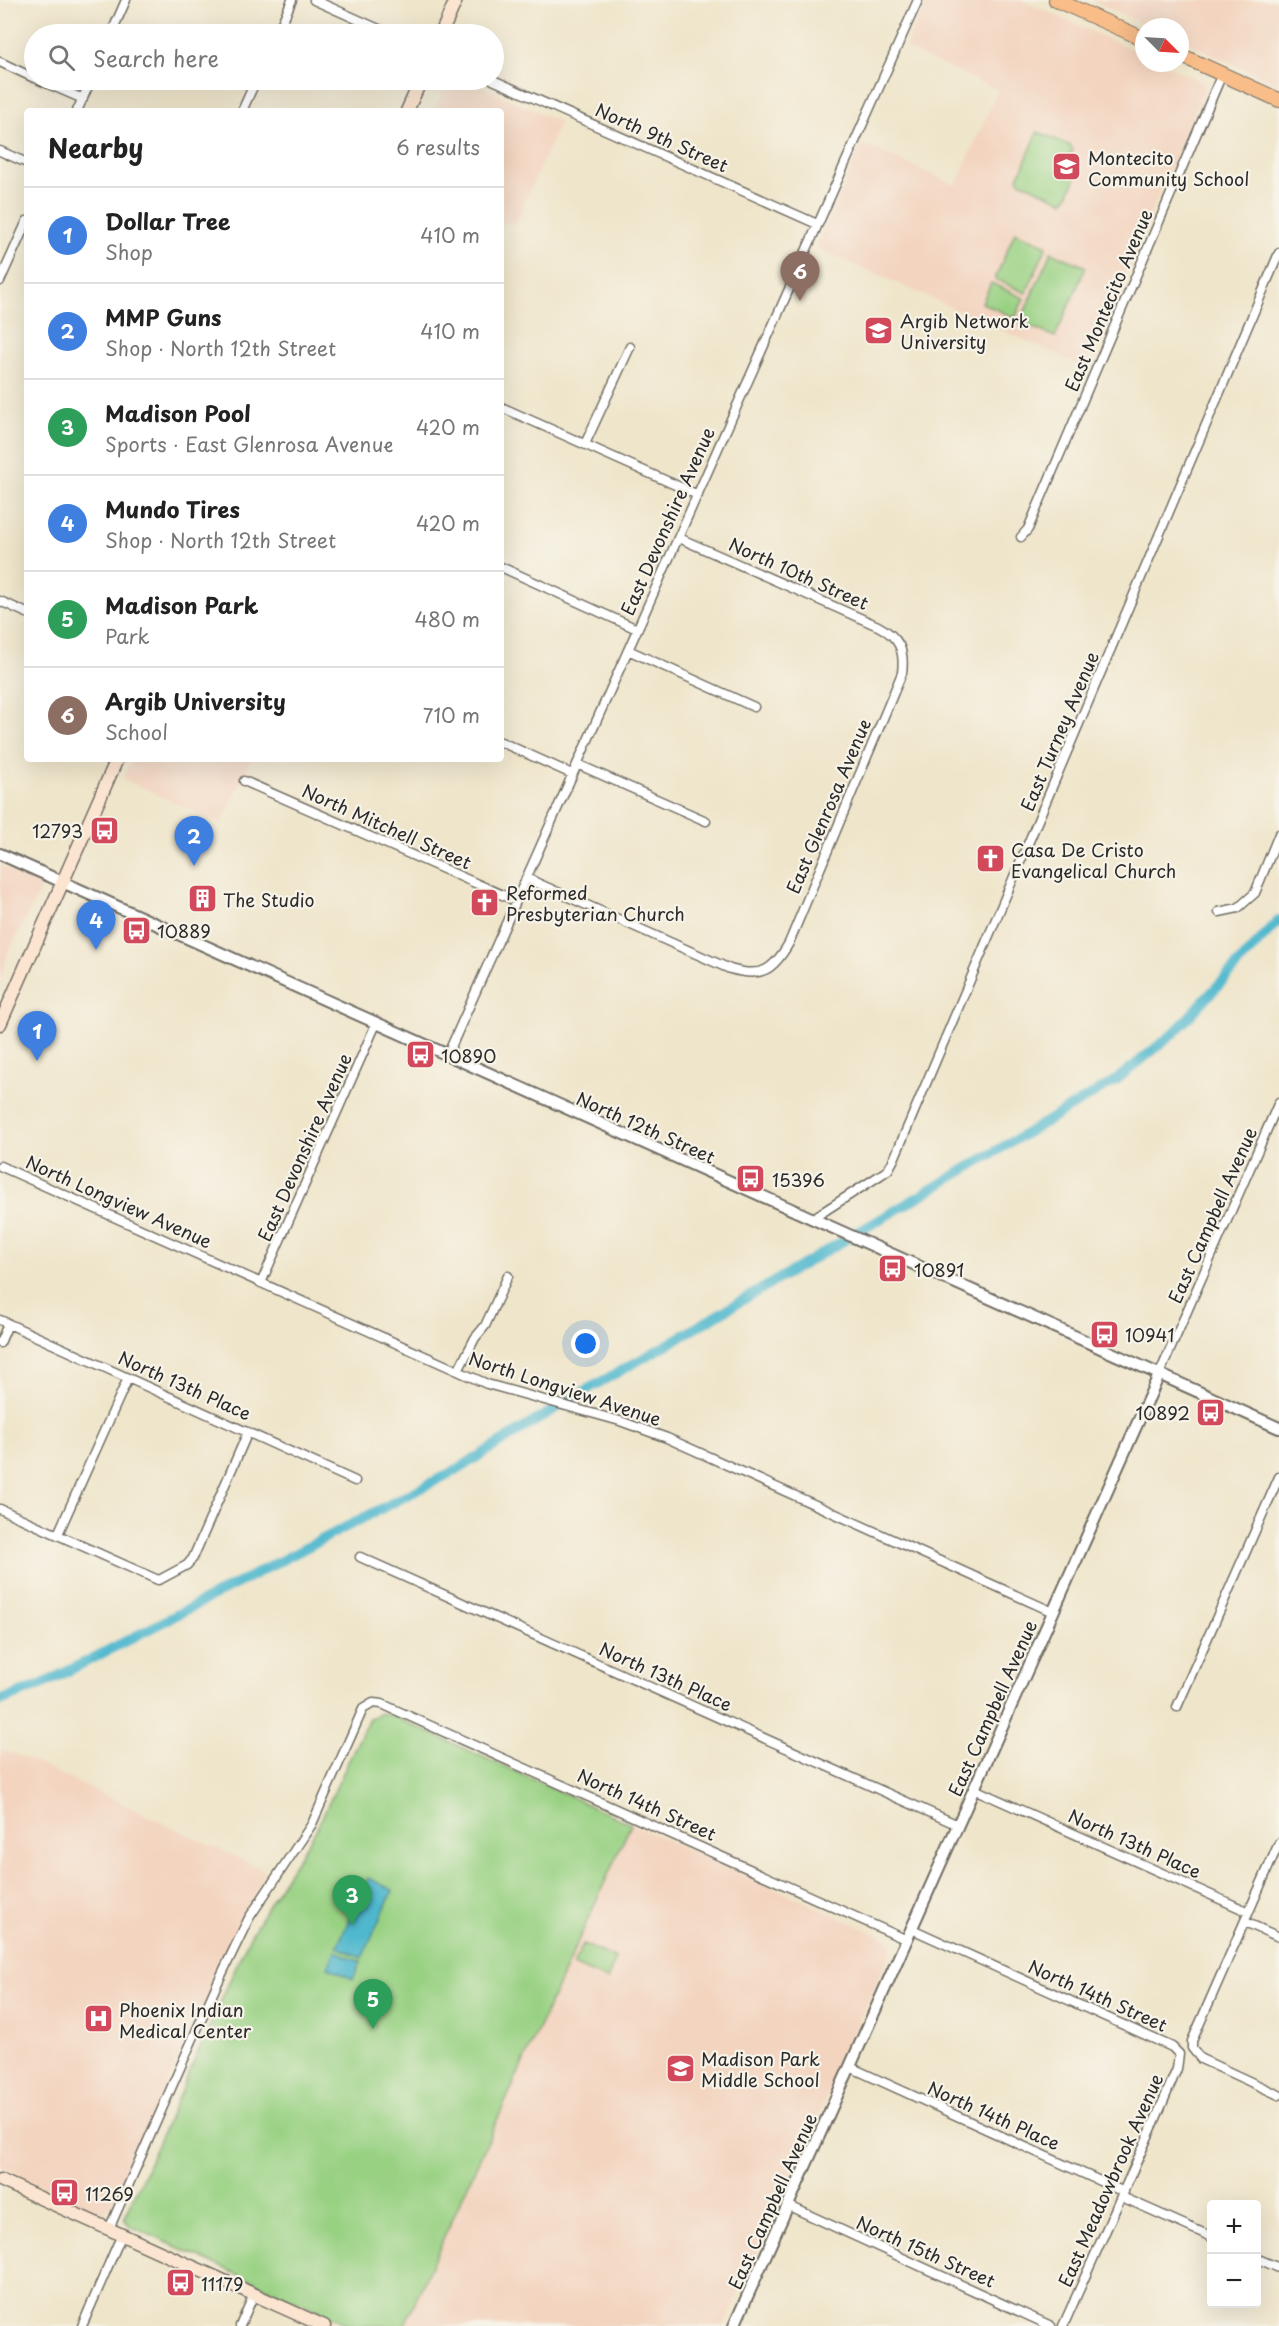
<!DOCTYPE html>
<html lang="en">
<head>
<meta charset="utf-8">
<style>
	:root { --surface:#fff; --page:#f6f6f6; --text:#222; --muted:#767676; --line:#e0e0e0; --accent:#7c3aed }
	body { margin:0; font-family:"Playpen Sans",sans-serif; background:var(--page); color:var(--text) }
	.controls { position:absolute; right:18px; bottom:18px; display:grid; overflow:hidden; border-radius:6px; box-shadow:0 6px 24px #0002 }
	.controls button { width:54px; height:54px; display:grid; place-items:center; padding:0; border:0; border-bottom:2px solid var(--line); background:var(--surface); color:var(--text); font:30px sans-serif }
	.compass { position:absolute; left:1135px; top:18px; width:54px; height:54px; border-radius:50%; background:var(--surface); box-shadow:0 6px 24px #0002; rotate:114deg }
	.you { position:absolute; left:586px; top:1344px; width:21px; height:21px; margin:-15px; border:4px solid #fff; border-radius:50%; background:#1a73e8; box-shadow:0 0 0 9px #1a73e833 }
	.badge { display:grid; place-items:center; width:39px; height:39px; border-radius:50%; background:var(--accent); color:#fff; font-size:20px; font-weight:700 }
	.pin { position:absolute; translate:-50% -50px; filter:drop-shadow(0 2px 3px #0008) }
	.pin::after { content:''; position:absolute; top:32px; width:21px; height:18px; background:inherit; clip-path:polygon(0 0,100% 0,50% 100%) }
	.list { margin:0; padding:0; list-style:none }
	h2 { display:flex; justify-content:space-between; align-items:center; height:78px; margin:0; padding:0 24px; font-size:26px }
	h2 small { font-size:20px; font-weight:400; color:var(--muted) }
	.list li { display:grid; grid-template-columns:39px 1fr auto; gap:18px; align-items:center; box-sizing:border-box; height:96px; padding:0 24px; border-top:2px solid var(--line) }
	.list b { display:block; font-size:22px; white-space:nowrap }
	.list p { margin:0; font-size:20px; white-space:nowrap; color:var(--muted) }
	.list em { font-size:20px; font-style:normal; color:var(--muted) }
	.icon { flex:none; width:33px; height:33px; fill:none; stroke:currentColor; stroke-width:2; stroke-linecap:round; stroke-linejoin:round }
	.map { position:relative; flex:none; width:1279px; height:2326px; overflow:hidden }
	.search { position:absolute; background:var(--surface); box-shadow:0 6px 24px #0002; left:24px; top:24px; width:480px; height:66px; display:flex; align-items:center; gap:15px; box-sizing:border-box; padding:0 21px; border-radius:33px; color:var(--muted); font-size:22px }
	.panel { position:absolute; background:var(--surface); box-shadow:0 6px 24px #0002; left:24px; top:108px; width:480px; height:654px; border-radius:6px }
	.map>svg:first-child { display:block }
</style>
</head>
<body>
<div class="map">
<svg width="1279" height="2326" viewBox="0 0 1279 2326">
	<rect width="100%" height="100%" fill="#f7f3e8"/>
	<filter id="ink" filterUnits="userSpaceOnUse"><feTurbulence type="fractalNoise" baseFrequency=".0167" numOctaves="2"/><feDisplacementMap in="SourceGraphic" scale="12" xChannelSelector="R" yChannelSelector="G"/><feConvolveMatrix kernelMatrix="1 2 1 2 8 2 1 2 1" color-interpolation-filters="sRGB"/></filter>
	<filter id="wash" filterUnits="userSpaceOnUse"><feTurbulence type="fractalNoise" baseFrequency=".008" numOctaves="4" result="noise"/><feDisplacementMap in="SourceGraphic" scale="24" xChannelSelector="R" yChannelSelector="G"/><feGaussianBlur stdDeviation="1.35" result="paint"/><feColorMatrix in="noise" values="0 0 0 0 0 0 0 0 0 0 0 0 0 0 0 0 0 1.4 0 .05"/><feComposite in="paint" operator="in"/></filter>
	<g filter="url(#wash)">
		<rect width="100%" height="100%" fill="#efe5ca"/>
		<path fill="#f3d4bf" d="M926,0H1021L1144,55V63H1162L1203,82L1204,90L1085,367L816,247L862,144L956,185L998,90L905,48Z
			M1090,0H1279V84L1180,40V27H1151Z
			M448,80H466L560,122L515,224L504,223L501,229V111H433Z
			M131,759H251L221,824L123,779Z
			M0,865L35,880L41,886V889L8,953L0,983Z
			M0,1751L19,1755L265,1871L110,2208L105,2212L100,2213L0,2167Z
			M631,1824L887,1939L892,1943V1949L724,2326H404Z"/>
		<path fill="#99d183" stroke="#627e57" stroke-width="1.5" d="M1038,132L1071,146L1073,152L1067,155L1071,166L1077,164L1079,170L1068,196L1063,201L1019,181L1018,178Z
			M1015,232L1047,246L1026,293L995,279Z
			M1051,252L1086,267L1055,337L1020,322Z
			M991,283L1024,298L1015,318L982,303Z
			M381,1713L388,1714L631,1824L404,2326H352L130,2226L124,2219L247,1942L271,1900L316,1830L369,1718Z
			M583,1944L616,1959L607,1980L573,1965Z"/>
		<path fill="#50b8ce" stroke="#3e727c" stroke-width="1.5" d="M368,1878L393,1890L362,1958L337,1947Z
			M335,1951L361,1962L353,1979L328,1967Z"/>
		<g fill="none" stroke-linecap="round" stroke-linejoin="round">
			<path stroke="#50b8ce" stroke-width="10" d="M0,1701L41,1685L456,1470L579,1394L663,1347L1115,1081L1173,1034L1279,920"/>
		</g>
	</g>
	<g filter="url(#ink)">
		<g fill="none" stroke-linecap="round" stroke-linejoin="round">
			<defs>
				<path id="minor" d="M314,0L390,34
					M111,34L126,0
					M277,34L292,0
					M0,62L34,78
					M39,80L83,99
					M493,80L817,224
					M77,111L91,80
					M242,111L256,80
					M0,151L27,163
					M0,281L27,221
					M501,407L698,495
					M585,444L630,347
					M1021,537L1028,529L1222,74
					M501,567L637,629
					M0,601L27,613
					M628,650L754,707
					M501,742L572,774
					M577,764L706,821
					M244,781L516,901
					M526,878L730,969C761,978 773,971 789,943L902,673C905,650 899,637 878,626L679,538
					M1219,912L1238,908L1255,893L1279,834
					M447,1056L918,0
					M0,1166L487,1384L620,1421L667,1438L1053,1612
					M812,1219L879,1176L888,1170L894,1159L1279,253
					M261,1283L376,1024
					M0,1320L355,1481
					M0,1343L8,1324
					M458,1371L475,1338L485,1326L508,1276
					M1159,1375L1279,1102
					M0,1509L158,1580L161,1579L187,1565L193,1558L248,1432
					M58,1534L128,1378
					M360,1557L958,1825
					M1177,1707L1279,1477
					M974,1789L1249,1912
					M1279,1843L1192,2041V2048L1201,2059L1279,2095
					M1245,1922L1279,1937
					M912,1929L1172,2047L1179,2054L1177,2069L1154,2123L1063,2326
					M850,2067L1124,2192
					M1122,2197L1212,2237
					M787,2205L1051,2326
					M109,2229L217,1984L249,1918L312,1824L363,1709L373,1703L382,1704L907,1940
					M1256,2258L1279,2268
					M82,2326L122,2234
					M240,2326L254,2294"/>
				<path id="tertiary" d="M0,854L1279,1428
					M734,2326L1159,1375"/>
				<path id="secondary" d="M441,34L456,0
					M407,111L421,80
					M0,1024L117,759
					M0,2180L324,2326"/>
				<path id="primary" d="M1056,0L1144,39
					M1180,55L1279,100"/>
			</defs>
			<use href="#minor" stroke="#706c63" stroke-width="11"/>
			<use href="#tertiary" stroke="#706c63" stroke-width="14"/>
			<use href="#secondary" stroke="#706c63" stroke-width="15"/>
			<use href="#primary" stroke="#706c63" stroke-width="16"/>
			<use href="#minor" stroke="#fff" stroke-width="8"/>
			<use href="#tertiary" stroke="#fff" stroke-width="10"/>
			<use href="#secondary" stroke="#fce5d0" stroke-width="12"/>
			<use href="#primary" stroke="#f8bd89" stroke-width="14"/>
		</g>
	</g>
	<defs>
		<symbol id="school-square" viewBox="-11 -11 22 22"><rect x="-9" y="-9" width="18" height="18" rx="4" fill="#d1495b" stroke="#f7f3e8"/><path d="M0-5L7-2L0 1L-7-2ZM-4 1L0 2.5L4 1V4Q0 6-4 4Z" fill="#fff"/></symbol>
		<symbol id="university-square" viewBox="-11 -11 22 22"><rect x="-9" y="-9" width="18" height="18" rx="4" fill="#d1495b" stroke="#f7f3e8"/><path d="M0-5L7-2L0 1L-7-2ZM-4 1L0 2.5L4 1V4Q0 6-4 4Z" fill="#fff"/></symbol>
		<symbol id="bus-square" viewBox="-11 -11 22 22"><rect x="-9" y="-9" width="18" height="18" rx="4" fill="#d1495b" stroke="#f7f3e8"/><path d="M-5-6H5V4H4V6H2V4H-2V6H-4V4H-5ZM-3.5-4V0h7V-4ZM-3.5 1.2v1.5H-2V1.2ZM2 1.2v1.5H3.5V1.2Z" fill="#fff"/></symbol>
		<symbol id="church-square" viewBox="-11 -11 22 22"><rect x="-9" y="-9" width="18" height="18" rx="4" fill="#d1495b" stroke="#f7f3e8"/><path d="M-1.2-6h2.4v3.5h3.3v2.4h-3.3V6h-2.4V-.1h-3.3v-2.4h3.3Z" fill="#fff"/></symbol>
		<symbol id="building-square" viewBox="-11 -11 22 22"><rect x="-9" y="-9" width="18" height="18" rx="4" fill="#d1495b" stroke="#f7f3e8"/><path d="M-4-6H4V6H1V3H-1V6H-4ZM-2.5-4.3h1.7v1.8h-1.7ZM.8-4.3h1.7v1.8H.8ZM-2.5-1h1.7V.8h-1.7ZM.8-1h1.7V.8H.8Z" fill="#fff"/></symbol>
		<symbol id="hospital-square" viewBox="-11 -11 22 22"><rect x="-9" y="-9" width="18" height="18" rx="4" fill="#d1495b" stroke="#f7f3e8"/><path d="M-5-5h3v3.5h4V-5h3V5h-3V1.5h-4V5h-3Z" fill="#fff"/></symbol>
	</defs>
	<g fill-rule="evenodd">
		<use href="#school-square" x="1050" y="150" width="33" height="33"/>
		<use href="#university-square" x="862" y="314" width="33" height="33"/>
		<use href="#bus-square" x="88" y="814" width="33" height="33"/>
		<use href="#church-square" x="974" y="842" width="33" height="33"/>
		<use href="#building-square" x="186" y="882" width="33" height="33"/>
		<use href="#church-square" x="468" y="886" width="33" height="33"/>
		<use href="#bus-square" x="120" y="914" width="33" height="33"/>
		<use href="#bus-square" x="404" y="1038" width="33" height="33"/>
		<use href="#bus-square" x="734" y="1162" width="33" height="33"/>
		<use href="#bus-square" x="876" y="1252" width="33" height="33"/>
		<use href="#bus-square" x="1088" y="1318" width="33" height="33"/>
		<use href="#bus-square" x="1194" y="1396" width="33" height="33"/>
		<use href="#hospital-square" x="82" y="2002" width="33" height="33"/>
		<use href="#school-square" x="664" y="2052" width="33" height="33"/>
		<use href="#bus-square" x="48" y="2176" width="33" height="33"/>
		<use href="#bus-square" x="164" y="2266" width="33" height="33"/>
	</g>
	<g text-anchor="middle" dominant-baseline="central" stroke-width="4.5" stroke-linejoin="round" paint-order="stroke">
		<g font-size="18" fill="#2b2b2b" stroke="#f7f3e8">
			<text transform="translate(662 137) rotate(24)">North 9th Street</text>
			<text transform="translate(1108 300) rotate(-67)">East Montecito Avenue</text>
			<text transform="translate(667 521) rotate(-66)">East Devonshire Avenue</text>
			<text transform="translate(799 573) rotate(24)">North 10th Street</text>
			<text transform="translate(1059 731) rotate(-67)">East Turney Avenue</text>
			<text transform="translate(828 806) rotate(-67)">East Glenrosa Avenue</text>
			<text transform="translate(387 826) rotate(24)">North Mitchell Street</text>
			<text transform="translate(646 1127) rotate(24)">North 12th Street</text>
			<text transform="translate(304 1147) rotate(-66)">East Devonshire Avenue</text>
			<text transform="translate(119 1201) rotate(24)">North Longview Avenue</text>
			<text transform="translate(1212 1215) rotate(-66)">East Campbell Avenue</text>
			<text transform="translate(185 1385) rotate(24)">North 13th Place</text>
			<text transform="translate(565 1388) rotate(18)">North Longview Avenue</text>
			<text transform="translate(666 1676) rotate(24)">North 13th Place</text>
			<text transform="translate(992 1708) rotate(-66)">East Campbell Avenue</text>
			<text transform="translate(647 1804) rotate(24)">North 14th Street</text>
			<text transform="translate(1135 1843) rotate(24)">North 13th Place</text>
			<text transform="translate(1098 1995) rotate(24)">North 14th Street</text>
			<text transform="translate(994 2115) rotate(24)">North 14th Place</text>
			<text transform="translate(1110 2180) rotate(-66)">East Meadowbrook Avenue</text>
			<text transform="translate(772 2201) rotate(-66)">East Campbell Avenue</text>
			<text transform="translate(926 2251) rotate(24)">North 15th Street</text>
		</g>
		<g font-size="18" fill="#2b2b2b" stroke="#f7f3e8" text-anchor="start">
			<text x="1088" y="157">Montecito<tspan x="1088" dy="21">Community School</tspan></text>
			<text x="900" y="320">Argib Network<tspan x="900" dy="21">University</tspan></text>
			<text x="83" y="830" text-anchor="end">12793</text>
			<text x="1011" y="849">Casa De Cristo<tspan x="1011" dy="21">Evangelical Church</tspan></text>
			<text x="506" y="892">Reformed<tspan x="506" dy="21">Presbyterian Church</tspan></text>
			<text x="223" y="899">The Studio</text>
			<text x="157" y="930">10889</text>
			<text x="441" y="1055">10890</text>
			<text x="772" y="1179">15396</text>
			<text x="914" y="1269">10891</text>
			<text x="1125" y="1334">10941</text>
			<text x="1190" y="1412" text-anchor="end">10892</text>
			<text x="119" y="2009">Phoenix Indian<tspan x="119" dy="21">Medical Center</tspan></text>
			<text x="701" y="2058">Madison Park<tspan x="701" dy="21">Middle School</tspan></text>
			<text x="85" y="2193">11269</text>
			<text x="201" y="2283">11179</text>
		</g>
	</g>
</svg>
<div class="controls">
<button>+</button>
<button>−</button>
</div>
<svg class="compass" viewBox="-18 -18 36 36"><path d="M0-13l5 13h-10z" fill="#e53935"/><path d="M0 13l5-13h-10z" fill="#767676"/></svg>
<div class="you"></div>
<div class="pin badge" style="left:37px;top:1061px;background:#3f7fe0">1</div>
<div class="pin badge" style="left:194px;top:866px;background:#3f7fe0">2</div>
<div class="pin badge" style="left:352px;top:1925px;background:#2e9e5b">3</div>
<div class="pin badge" style="left:96px;top:950px;background:#3f7fe0">4</div>
<div class="pin badge" style="left:373px;top:2029px;background:#2e9e5b">5</div>
<div class="pin badge" style="left:800px;top:301px;background:#8d6e63">6</div>
<div class="search"><svg class="icon" aria-label="search" viewBox="0 0 24 24"><circle cx="10" cy="10" r="6"/><path d="M15 15l6 6"/></svg>Search here</div>
<section class="panel">
<h2>Nearby<small>6 results</small></h2>
<ul class="list">
<li><span class="badge" style="background:#3f7fe0">1</span><div><b>Dollar Tree</b><p>Shop</p></div><em>410 m</em></li>
<li><span class="badge" style="background:#3f7fe0">2</span><div><b>MMP Guns</b><p>Shop · North 12th Street</p></div><em>410 m</em></li>
<li><span class="badge" style="background:#2e9e5b">3</span><div><b>Madison Pool</b><p>Sports · East Glenrosa Avenue</p></div><em>420 m</em></li>
<li><span class="badge" style="background:#3f7fe0">4</span><div><b>Mundo Tires</b><p>Shop · North 12th Street</p></div><em>420 m</em></li>
<li><span class="badge" style="background:#2e9e5b">5</span><div><b>Madison Park</b><p>Park</p></div><em>480 m</em></li>
<li><span class="badge" style="background:#8d6e63">6</span><div><b>Argib University</b><p>School</p></div><em>710 m</em></li>
</ul>
</section>
</div>
</body>
</html>
